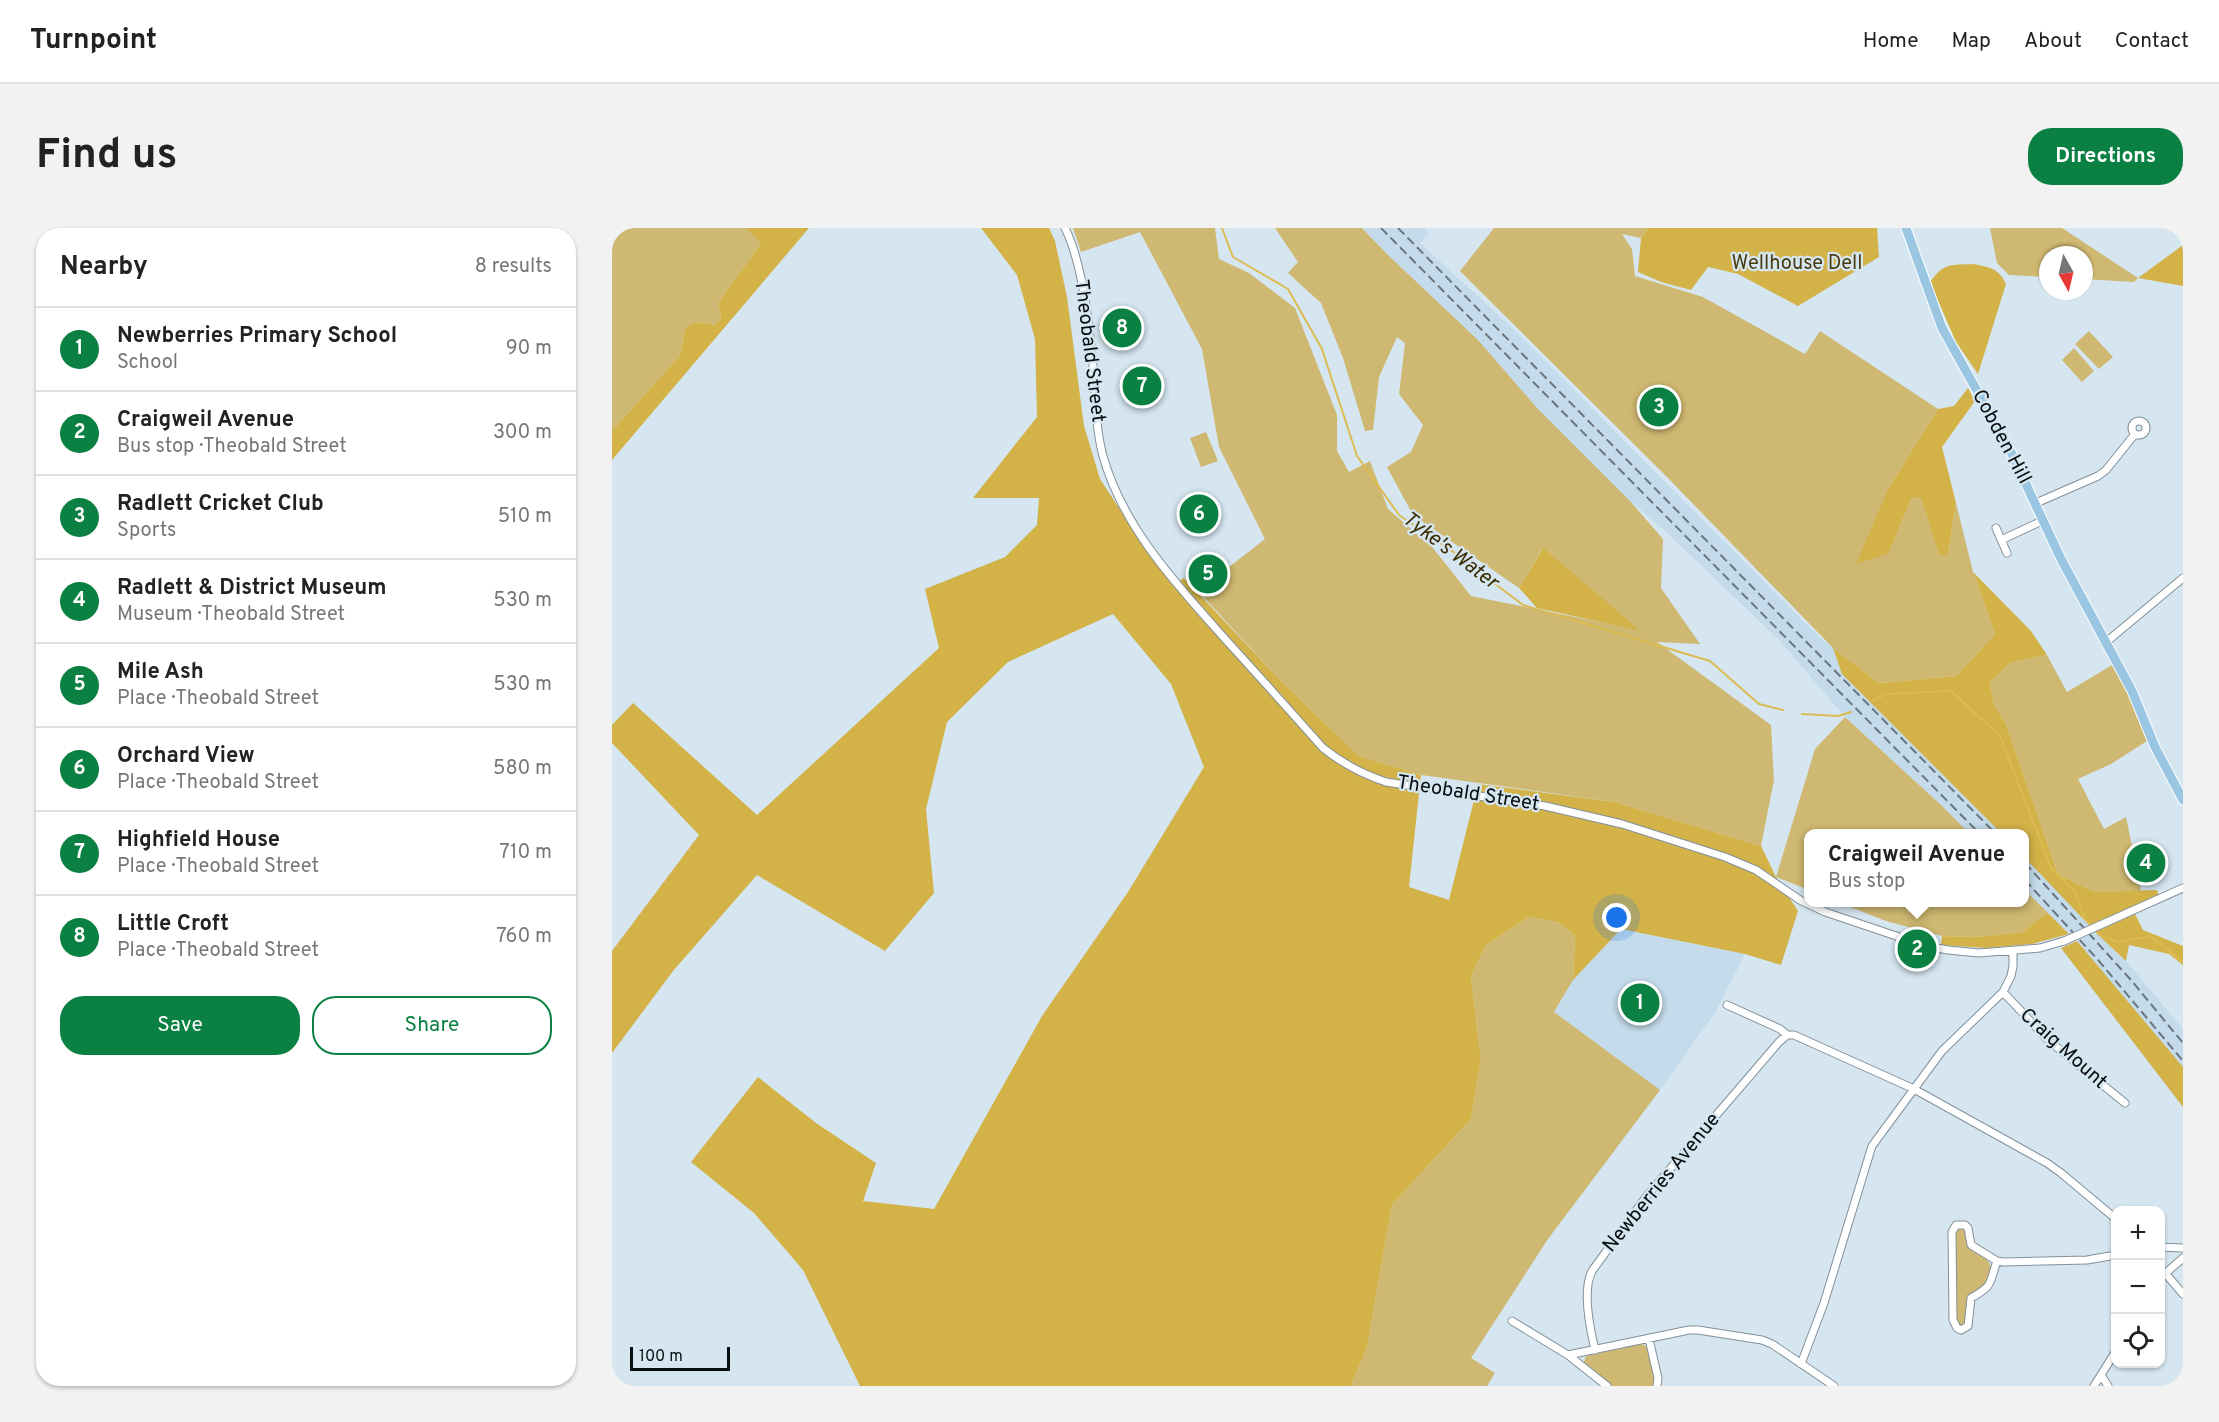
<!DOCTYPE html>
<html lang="en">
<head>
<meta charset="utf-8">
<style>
	:root { --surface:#fff; --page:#f2f2f2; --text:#222; --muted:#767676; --line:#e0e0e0; --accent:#0b8043 }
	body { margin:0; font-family:Overpass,sans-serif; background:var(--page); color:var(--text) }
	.controls { position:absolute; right:18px; bottom:18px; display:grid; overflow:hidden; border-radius:12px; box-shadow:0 2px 4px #0004 }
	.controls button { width:54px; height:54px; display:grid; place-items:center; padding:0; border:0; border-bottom:2px solid var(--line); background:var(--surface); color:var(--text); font:30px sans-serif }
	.compass { position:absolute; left:1427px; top:18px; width:54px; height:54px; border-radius:50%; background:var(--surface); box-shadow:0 2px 4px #0004; rotate:172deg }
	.scale { position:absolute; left:18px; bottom:15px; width:100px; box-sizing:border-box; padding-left:6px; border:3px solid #080d10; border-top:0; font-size:16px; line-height:21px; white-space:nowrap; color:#080d10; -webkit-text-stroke:4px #d5e6f1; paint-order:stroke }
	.you { position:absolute; left:1005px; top:690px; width:21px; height:21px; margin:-15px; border:4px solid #fff; border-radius:50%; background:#1a73e8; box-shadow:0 0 0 9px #1a73e833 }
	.badge { display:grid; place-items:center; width:39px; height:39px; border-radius:50%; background:var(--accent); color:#fff; font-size:20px; font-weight:700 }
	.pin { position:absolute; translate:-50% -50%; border:3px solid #fff; box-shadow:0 2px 6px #0006 }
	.popup { position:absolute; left:1192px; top:601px; width:225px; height:78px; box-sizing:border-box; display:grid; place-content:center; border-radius:12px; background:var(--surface); filter:drop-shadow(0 2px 4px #0005); font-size:20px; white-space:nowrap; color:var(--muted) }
	.popup b { font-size:22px; color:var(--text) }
	.popup::after { content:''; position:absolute; left:50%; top:100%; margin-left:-12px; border:12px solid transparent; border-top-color:var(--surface) }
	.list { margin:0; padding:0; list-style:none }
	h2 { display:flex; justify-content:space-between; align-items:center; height:78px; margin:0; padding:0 24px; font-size:26px }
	h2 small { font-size:20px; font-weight:400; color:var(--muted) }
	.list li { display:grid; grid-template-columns:39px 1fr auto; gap:18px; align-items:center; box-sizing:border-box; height:84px; padding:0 24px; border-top:2px solid var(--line) }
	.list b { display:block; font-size:22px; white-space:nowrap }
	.list p { margin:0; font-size:20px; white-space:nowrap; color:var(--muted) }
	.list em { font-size:20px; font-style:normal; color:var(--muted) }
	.actions { display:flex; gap:12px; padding:18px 24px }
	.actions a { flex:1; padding:14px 0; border:2px solid var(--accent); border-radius:24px; text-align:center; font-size:21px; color:var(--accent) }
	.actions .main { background:var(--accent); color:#fff }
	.icon { flex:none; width:33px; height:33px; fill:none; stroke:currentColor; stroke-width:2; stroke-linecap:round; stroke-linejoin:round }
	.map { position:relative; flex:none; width:1571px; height:1158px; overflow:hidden; border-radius:24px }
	header { display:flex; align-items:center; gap:36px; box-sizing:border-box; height:84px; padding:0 30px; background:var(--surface); border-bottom:2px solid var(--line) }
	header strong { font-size:28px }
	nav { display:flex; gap:33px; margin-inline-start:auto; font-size:21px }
	.intro { display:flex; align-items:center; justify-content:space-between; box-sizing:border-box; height:144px; padding:0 36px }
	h1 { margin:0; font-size:42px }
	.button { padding:15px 27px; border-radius:24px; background:var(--accent); color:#fff; font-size:21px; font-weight:700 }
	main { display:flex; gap:36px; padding:0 36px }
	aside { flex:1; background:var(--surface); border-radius:24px; box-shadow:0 2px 4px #0004 }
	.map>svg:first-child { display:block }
</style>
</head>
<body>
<header>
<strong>Turnpoint</strong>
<nav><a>Home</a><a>Map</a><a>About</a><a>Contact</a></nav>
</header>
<div class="intro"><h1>Find us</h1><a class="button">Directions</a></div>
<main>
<aside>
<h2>Nearby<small>8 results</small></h2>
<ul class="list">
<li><span class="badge">1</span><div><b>Newberries Primary School</b><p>School</p></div><em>90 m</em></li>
<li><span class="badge">2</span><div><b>Craigweil Avenue</b><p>Bus stop · Theobald Street</p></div><em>300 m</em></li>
<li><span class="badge">3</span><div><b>Radlett Cricket Club</b><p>Sports</p></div><em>510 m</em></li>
<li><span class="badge">4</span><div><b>Radlett &amp; District Museum</b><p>Museum · Theobald Street</p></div><em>530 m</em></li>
<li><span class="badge">5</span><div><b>Mile Ash</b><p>Place · Theobald Street</p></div><em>530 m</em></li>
<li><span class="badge">6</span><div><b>Orchard View</b><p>Place · Theobald Street</p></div><em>580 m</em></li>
<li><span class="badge">7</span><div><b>Highfield House</b><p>Place · Theobald Street</p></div><em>710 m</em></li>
<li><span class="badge">8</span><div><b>Little Croft</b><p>Place · Theobald Street</p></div><em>760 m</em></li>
</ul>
<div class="actions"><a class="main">Save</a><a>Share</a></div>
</aside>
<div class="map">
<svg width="1571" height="1158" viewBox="0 0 1571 1158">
	<rect width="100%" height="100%" fill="#d5e6f1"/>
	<path fill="#c4dbeb" d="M751,0H812L817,5L808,15L895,95L1207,409L1247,440L1404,605H1357L1329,577L1233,489L1168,413L1051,301L1018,273L965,222L925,180L866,112L777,28Z
		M1413,616L1446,646L1484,664L1482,695L1457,706L1413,662Z
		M1009,701L1133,726L1104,783L1048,862L942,784L961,752Z
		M1483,704L1514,733L1571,801V879L1449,720Z"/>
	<path fill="#cfb871" d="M0,0H133L149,15L106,75L109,90L103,97L88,94L78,96L73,102L68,127L0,203Z
		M461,0H603L607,31L637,45L683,80L725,187V223L737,244L758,233L776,281L821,320L859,368L1028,402L930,321L907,360L801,287L775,239L799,224L811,197L787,166L793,115L785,109L767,149L761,202L753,203L731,130L709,75L676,45L686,34L663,0H750L777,28L866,112L925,180L1018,273L1051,311L1049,360L1088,416L1045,414L1159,497L1162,552L1149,618L1003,574L809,547L747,528L670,454L586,363L653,311L607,219L590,121L528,4L469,24Z
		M882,0H1036L1029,10L1010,6L1020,21L1023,48L1091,69L1193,126L1208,103L1326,181L1277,259V325L1300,269L1309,271L1327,327H1336L1344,275L1361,344L1383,406L1344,448L1267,455L1221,420L1055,249L848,43Z
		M1378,0H1450L1526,50L1522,54L1472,51V27H1436V49L1397,47L1385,35Z
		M1477,103L1501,129L1487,141L1463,116Z
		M1462,120L1482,143L1470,154L1450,132Z
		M594,204L606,233L589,239L578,210Z
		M1435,427L1455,464L1500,437L1515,464L1535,513L1499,536L1466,551L1492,601L1514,589L1529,663L1483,664L1446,646L1394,496L1382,477L1378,454L1398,435Z
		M1233,489L1329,577L1357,605L1197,606V662L1164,649L1203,521Z
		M1413,662L1435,684L1411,704L1364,709L1330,708L1274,693L1228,675L1413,674Z
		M917,689L946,694L963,708L961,752L942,784L1048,862L936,1011L859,1130L883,1145L875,1158H739L755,1119L780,977L859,891L869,832L859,749L873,718Z
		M1347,999L1354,1001L1355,1015C1384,1034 1391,1049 1357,1068L1356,1094L1350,1099L1344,1096L1343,1005Z
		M1029,1116L1036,1119L1043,1158H1000L971,1136L974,1128Z"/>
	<path fill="#d3b248" d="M133,0H197L0,232V203L68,127L73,102L78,96L88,94L103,97L109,90L106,75L149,15Z
		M369,0H437L443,13L455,69L472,198L488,251L526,309L560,357L572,350L670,454L747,528L809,547L797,659L837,672L866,556L1003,574L1149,618L1164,649L1186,683L1169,737L1133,726L1009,701L961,752L963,708L946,694L917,689L873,718L859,749L869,832L859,891L780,977L755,1119L739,1158H248L191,1042L142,985L79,934L146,849L204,895L264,935L251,973L322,981L430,788L516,664L592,539L559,456L501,386L396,434L335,494L314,581L322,665L273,723L145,647L61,743L0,825V723L87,607L0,515V497L21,475L145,587L327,420L313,361L393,329L425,297L427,270H361L425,189L423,111L405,47Z
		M1036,0H1265L1267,29L1186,78L1126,46L1096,39L1079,62L1049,54L1026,44L1029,10Z
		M1571,17V58L1526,50Z
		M1361,36C1377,39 1387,40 1394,56L1366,146L1344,114L1318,54C1332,35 1338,37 1361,36Z
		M1356,160L1363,173L1330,219L1344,275L1336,327H1327L1309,271L1300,269L1277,325L1244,336L1277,259L1326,181L1342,178Z
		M931,320L1029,403L925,380L907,360Z
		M1361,344L1419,403L1435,427L1398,435L1378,454L1382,477L1394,496L1446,646L1483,664L1545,662L1547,668L1477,697L1413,630V606L1389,605L1230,446L1221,420L1267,455L1344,448L1383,406Z
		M1435,684L1457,706L1420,716L1374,720L1329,717L1330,708L1364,709L1411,704Z
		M1523,686L1531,702L1571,718V737L1557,726L1517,717L1514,733L1483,704Z
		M1465,713L1571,839V879L1449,720Z"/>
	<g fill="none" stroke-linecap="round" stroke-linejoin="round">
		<path stroke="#dcbb51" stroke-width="2" d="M610,0L621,29L676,61L710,121L745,228L787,287L843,325L911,377L1098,433L1147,476L1171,482
			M1262,472L1274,466L1339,463L1388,508L1439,640L1463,664L1473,691L1491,709L1507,714L1538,708L1571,734
			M1190,486L1226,488L1239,484"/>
		<defs>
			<path id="minor" d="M453,0C473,40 479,115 483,160C484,183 485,206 491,228C511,300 566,358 614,412C647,448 679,484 711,520C731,536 750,546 774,554L933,578L1010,596L1113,629L1144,642L1188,672L1213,684L1314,718L1336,722L1367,725L1428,720L1452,713
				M1520 200a7 7 0 1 1 14 0a7 7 0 1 1-14 0Z
				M1424,275L1486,248L1494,242L1523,206
				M1384,300L1395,325
				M1389,312L1432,292
				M1493,415L1571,350
				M1486,698L1571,660
				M1391,764L1436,812L1513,875
				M1115,777L1168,801L1175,807H1182L1302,861L1435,935L1449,945L1504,991
				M1548,1019L1571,1020
				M1385,1033C1377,1056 1382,1057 1359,1070L1356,1098L1349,1102L1345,1100L1341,1092L1340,1004L1344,997H1353L1356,1000L1359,1017L1385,1033L1392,1034L1475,1032L1504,1027
				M1553,1045L1571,1066
				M1548,1050L1571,1030
				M900,1093L956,1127L1077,1102H1086L1150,1112L1160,1116L1222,1158
				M1037,1111L1046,1150L1045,1158
				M983,1122C978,1101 970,1062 980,1043L1034,969L1167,814L1175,807
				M956,1127L995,1158
				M1189,1136L1212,1075L1260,918L1330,823L1391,764L1399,748L1401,738V723
				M1489,1147L1496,1158
				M1482,1158L1504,1123"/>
			<path id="major" d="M1294,0L1330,100L1397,220L1449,331L1520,463L1543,519L1571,572"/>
		</defs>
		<use href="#minor" stroke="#82909b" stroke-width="9"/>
		<use href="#major" stroke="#fff" stroke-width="11"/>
		<use href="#minor" stroke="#fff" stroke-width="7"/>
		<use href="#major" stroke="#9bc6e2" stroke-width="9"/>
		<path stroke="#6a757c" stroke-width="2" stroke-dasharray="9 4.5" stroke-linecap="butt" d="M769,0L1368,606
			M786,0L1384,606
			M1413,635L1519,752L1571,815
			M1413,652L1487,733L1571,833"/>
		<defs>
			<path id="minor-bridge" d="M1452,713L1486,698"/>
		</defs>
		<use href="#minor-bridge" stroke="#82909b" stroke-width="9" stroke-linecap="butt"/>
		<use href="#minor-bridge" stroke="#fff" stroke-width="7"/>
	</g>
	<g text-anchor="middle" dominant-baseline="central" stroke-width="4.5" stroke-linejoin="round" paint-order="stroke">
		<g font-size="20" fill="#483a0d" stroke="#d5e6f1">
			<text x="1185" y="36">Wellhouse Dell</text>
		</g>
		<g font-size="20" fill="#080d10" stroke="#d5e6f1">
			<text transform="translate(477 123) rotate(83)">Theobald Street</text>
			<text transform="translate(1389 209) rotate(62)">Cobden Hill</text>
			<text transform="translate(856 566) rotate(9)">Theobald Street</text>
			<text transform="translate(1451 821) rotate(42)">Craig Mount</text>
			<text transform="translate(1050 955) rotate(-51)">Newberries Avenue</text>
		</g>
		<g font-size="21" font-style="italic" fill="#3b2e00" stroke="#d5e6f1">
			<text transform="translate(838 323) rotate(37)">Tyke's Water</text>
		</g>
	</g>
</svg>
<div class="controls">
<button>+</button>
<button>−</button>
<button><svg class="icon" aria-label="locate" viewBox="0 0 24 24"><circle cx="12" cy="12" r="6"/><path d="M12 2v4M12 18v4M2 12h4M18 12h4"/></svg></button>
</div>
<svg class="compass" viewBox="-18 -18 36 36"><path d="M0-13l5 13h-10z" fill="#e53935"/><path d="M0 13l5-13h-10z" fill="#767676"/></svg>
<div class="scale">100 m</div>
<div class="you"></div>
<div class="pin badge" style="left:1028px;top:775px">1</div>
<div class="pin badge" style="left:1305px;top:721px">2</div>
<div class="popup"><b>Craigweil Avenue</b>Bus stop</div>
<div class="pin badge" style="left:1047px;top:179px">3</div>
<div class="pin badge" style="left:1534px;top:635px">4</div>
<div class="pin badge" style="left:596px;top:346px">5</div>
<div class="pin badge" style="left:587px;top:286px">6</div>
<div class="pin badge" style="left:530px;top:158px">7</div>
<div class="pin badge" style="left:510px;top:100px">8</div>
</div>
</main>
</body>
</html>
